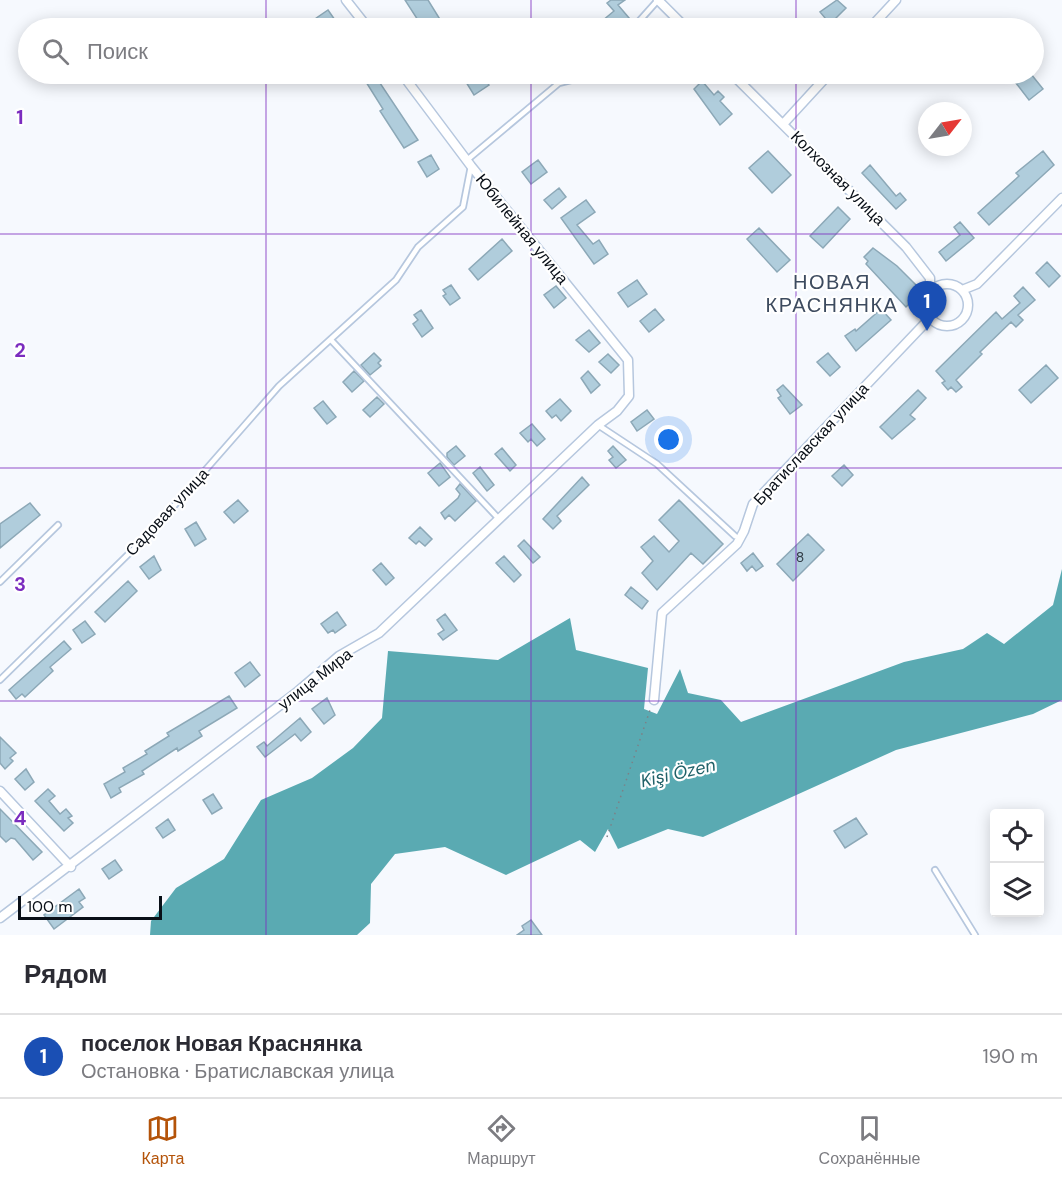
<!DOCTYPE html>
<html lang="ru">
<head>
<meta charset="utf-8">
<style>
	:root { --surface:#fff; --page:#f2f2f3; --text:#2b2b33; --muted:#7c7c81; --line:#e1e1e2; --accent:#b45309 }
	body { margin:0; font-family:"DM Sans",sans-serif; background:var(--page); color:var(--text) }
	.controls { position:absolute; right:18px; bottom:18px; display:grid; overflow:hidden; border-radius:6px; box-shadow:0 3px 15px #0003 }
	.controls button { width:54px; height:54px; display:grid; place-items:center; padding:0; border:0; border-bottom:2px solid var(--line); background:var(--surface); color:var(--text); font:30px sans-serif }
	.compass { position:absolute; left:918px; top:102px; width:54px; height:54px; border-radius:50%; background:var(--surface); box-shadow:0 3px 15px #0003; rotate:59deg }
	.scale { position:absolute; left:18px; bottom:15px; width:144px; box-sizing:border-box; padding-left:6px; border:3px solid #090f17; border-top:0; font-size:16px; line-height:21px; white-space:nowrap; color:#090f17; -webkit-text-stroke:4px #fff; paint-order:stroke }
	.you { position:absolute; left:669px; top:440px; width:21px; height:21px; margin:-15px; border:4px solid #fff; border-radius:50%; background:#1a73e8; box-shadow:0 0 0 9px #1a73e833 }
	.badge { display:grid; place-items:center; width:39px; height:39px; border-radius:50%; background:var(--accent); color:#fff; font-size:20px; font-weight:700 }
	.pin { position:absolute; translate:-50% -50px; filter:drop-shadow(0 2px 3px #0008) }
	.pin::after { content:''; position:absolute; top:32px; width:21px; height:18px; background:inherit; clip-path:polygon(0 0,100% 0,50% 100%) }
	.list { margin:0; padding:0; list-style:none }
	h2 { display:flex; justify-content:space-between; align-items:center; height:78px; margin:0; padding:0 24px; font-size:26px }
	h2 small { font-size:20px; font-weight:400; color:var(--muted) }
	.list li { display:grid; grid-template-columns:39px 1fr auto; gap:18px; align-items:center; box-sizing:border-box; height:84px; padding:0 24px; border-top:2px solid var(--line) }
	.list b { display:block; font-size:22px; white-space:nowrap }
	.list p { margin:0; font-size:20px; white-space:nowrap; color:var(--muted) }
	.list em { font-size:20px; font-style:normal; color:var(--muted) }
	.icon { flex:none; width:33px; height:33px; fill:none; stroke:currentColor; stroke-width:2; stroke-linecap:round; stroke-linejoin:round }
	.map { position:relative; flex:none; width:1062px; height:935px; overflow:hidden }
	.search { position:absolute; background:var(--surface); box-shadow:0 3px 15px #0003; left:18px; right:18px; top:18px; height:66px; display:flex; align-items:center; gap:15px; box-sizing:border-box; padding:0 21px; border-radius:33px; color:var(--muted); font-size:22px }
	.sheet { height:162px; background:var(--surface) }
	nav { display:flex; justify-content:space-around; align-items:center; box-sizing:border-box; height:84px; border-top:2px solid var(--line); background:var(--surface); font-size:16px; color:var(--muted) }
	nav a { display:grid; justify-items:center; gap:3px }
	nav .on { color:var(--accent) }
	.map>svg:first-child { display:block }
</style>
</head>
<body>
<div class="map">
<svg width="1062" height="935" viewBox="0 0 1062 935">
	<rect width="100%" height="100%" fill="#f6f9fe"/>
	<path fill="#5aaab2" d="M1062,569V700L1033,714L896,750L703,837L668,829L618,849L608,829L595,852L580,840L506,875L445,847L395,854L371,884L370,923L357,935H150L151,921L176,888L224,859L261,800L312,778L353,748L382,718L388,651L498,660L570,618L576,650L648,668L644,709L657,714L680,669L688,693L721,700L741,722L904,662L963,649L987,633L1004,644L1053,605Z"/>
	<path fill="#b0cddc" stroke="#8ca8b7" stroke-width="1.5" d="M405,0H428L441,21L429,28H423Z
		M611,0H625L618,5L629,18L616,28H609L602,21L614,11L607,3Z
		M837,0L846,8L830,24L820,12Z
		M328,10L335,20L322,28H316L312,21Z
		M361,74H374L418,140L404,148L380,111L383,109Z
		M461,74H482L489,85L474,95Z
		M1009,74H1031L1043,89L1029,100Z
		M702,81L714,95L718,91L724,97L720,101L732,114L720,125L694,89Z
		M768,151L791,175L772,193L749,168Z
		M1043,151L1054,165L989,225L978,213L1019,176L1016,173Z
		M431,155L439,169L427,177L418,162Z
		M538,160L547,172L531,184L522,172Z
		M870,165L896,196L900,193L906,200L896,209L862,173Z
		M559,188L566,197L552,209L544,200Z
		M586,200L595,212L577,225L593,244L599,240L608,254L594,264L561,218Z
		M838,207L850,219L823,248L810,236Z
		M960,222L974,238L946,261L939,252L960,235L954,227Z
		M759,228L790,260L777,272L747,239Z
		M502,239L512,251L478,280L469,269Z
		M873,248L897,266L922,291L906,307L866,264L868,261L864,257Z
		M1047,262L1060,276L1049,287L1036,273Z
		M637,280L647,294L628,307L618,293Z
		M451,285L460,298L450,305L443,296L446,294L443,290Z
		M556,286L566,298L554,308L544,295Z
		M1023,287L1035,300L1018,315L1023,320L1016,327L1011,322L980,352L982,354L956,380L962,387L956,392L951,387L948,390L942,383L945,381L936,371L996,312L1002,319L1020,303L1014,296Z
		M655,309L664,320L649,332L640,321Z
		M881,309L891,320L856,351L845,336L855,329L856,331Z
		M421,310L433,328L422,337L413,324L418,320L414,315Z
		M589,330L600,343L589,352L576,340Z
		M374,353L381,360L378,363L381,366L370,375L361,365Z
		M828,353L840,367L830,376L817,362Z
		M608,354L619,365L611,373L599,362Z
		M1046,365L1058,378L1031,403L1019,390Z
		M354,371L364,381L352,392L343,382Z
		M588,371L600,385L591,393L581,378Z
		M783,385L802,405L790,414L778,398L781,396L777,390Z
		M918,390L926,398L910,415L915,419L892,439L880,427Z
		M377,397L384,404L370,417L363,410Z
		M560,399L571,411L561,421L556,415L552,418L546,411Z
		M323,401L336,417L327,424L314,408Z
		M647,410L654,419L637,431L631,422Z
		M532,424L545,439L537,446L531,439L528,442L520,433Z
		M456,446L465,456L454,465L447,457V453Z
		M613,446L626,460L616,468L609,460L613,457L608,451Z
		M502,448L516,465L510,471L495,454Z
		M440,463L450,477L439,486L428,473Z
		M844,465L853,475L842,486L832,476Z
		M480,467L494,485L487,491L473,473Z
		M582,477L589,485L557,516L561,521L553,529L543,519Z
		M460,484L476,501L455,521L449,515L445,519L441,513L458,498L460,494L456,489Z
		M238,500L248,511L234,523L224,512Z
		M679,500L723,544L703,564L691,553L657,590L642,573L653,561L641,547L654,536L669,552L679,541L659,520Z
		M30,503L40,515L0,548V524Z
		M196,522L206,539L195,546L185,529Z
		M420,527L432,539L425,546L419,541L416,544L409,538Z
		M808,534L824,550L793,581L777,564Z
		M524,540L540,557L533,563L518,546Z
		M753,553L763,566L756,571L752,566L747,571L741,563Z
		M154,556L161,570L149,579L140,567Z
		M504,556L521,575L514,582L496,563Z
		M381,563L394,578L386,585L373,570Z
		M128,581L137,591L105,622L95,612Z
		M631,587L648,601L642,609L625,595Z
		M337,612L346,625L335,633L333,630L328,633L321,624Z
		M445,614L457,630L443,640L438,634L444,630L437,620Z
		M85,621L95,634L82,643L73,630Z
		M64,641L71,649L50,667L53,671L25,697L22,694L16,699L9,690Z
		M250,662L260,675L245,687L235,673Z
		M229,696L237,708L199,731L202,736L178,751L177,748L142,771L144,774L119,788L121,792L111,798L104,784L125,772L123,768L147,754L145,751L169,736L167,733Z
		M327,698L335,715L324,724L312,709Z
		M300,718L311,732L301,741L295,734L265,757L257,747L264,742L267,746Z
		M0,737L16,753L10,758L13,761L5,769L0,763Z
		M26,769L34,782L25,790L15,779Z
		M48,789L55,796L49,801L60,814L66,809L72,816L68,818L73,823L64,831L35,801Z
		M213,794L222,808L212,814L203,800Z
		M0,809L42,852L33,860L15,839L11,838L6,842L0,836Z
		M856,818L867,834L845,848L834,831Z
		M168,819L175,830L163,838L156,828Z
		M115,860L122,870L109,879L102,869Z
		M79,889L85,898L79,902L83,907L54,929L44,915Z
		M531,920L542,935H517L524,930L522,926Z"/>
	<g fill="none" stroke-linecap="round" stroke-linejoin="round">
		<defs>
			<path id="lane" d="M633,28L658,0
				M467,160L559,83L575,79L582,74
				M331,340L499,519
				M598,425L657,464L735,536
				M0,582L58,525
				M0,680L152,531L279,386L396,280L418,247L463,207L471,166
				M935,870L975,935"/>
			<path id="street" d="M346,0L368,28
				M658,0L686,28
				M870,28L896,0
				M732,74L906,247L930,278V292
				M784,123L829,74
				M926 305a21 21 0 1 1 42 0a21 21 0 1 1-42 0Z
				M962,290L977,284L1062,198
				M654,700L662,613L737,544L744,531L753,504L930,318
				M0,791L71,867
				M0,918L296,693L339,656L379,633L598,425L617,411L629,396L628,360L471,166L402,74"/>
		</defs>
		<use href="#lane" stroke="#b6c7de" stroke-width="8"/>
		<use href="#street" stroke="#b6c7de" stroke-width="11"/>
		<path stroke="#7c8087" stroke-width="1.5" stroke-dasharray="1.5 4.5" stroke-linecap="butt" d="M607,837L650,710"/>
		<use href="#lane" stroke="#fff" stroke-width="4.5"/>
		<use href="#street" stroke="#fff" stroke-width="8"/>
	</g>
	<path fill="none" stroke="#7b2cbf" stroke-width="1.5" stroke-opacity="0.55" d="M266,0V28M531,0V28M796,0V28M266,74V935M531,74V935M796,74V935M0,234H1062M0,468H1062M0,701H1062"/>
	<g text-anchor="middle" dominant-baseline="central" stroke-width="4.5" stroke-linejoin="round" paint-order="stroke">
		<g font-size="14" fill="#333e48">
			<text x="800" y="557">8</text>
		</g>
		<g font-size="16" fill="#090f17" stroke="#fff">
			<text transform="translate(838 178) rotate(45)">Колхозная улица</text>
			<text transform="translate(522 229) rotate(51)">Юбилейная улица</text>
			<text transform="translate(811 444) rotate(-47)">Братиславская улица</text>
			<text transform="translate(167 512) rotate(-47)">Садовая улица</text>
			<text transform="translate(315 679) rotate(-38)">улица Мира</text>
		</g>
		<g font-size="18" font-style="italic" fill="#216269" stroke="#fff">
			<text transform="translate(678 773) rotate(-13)">Kişi Özen</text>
		</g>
		<g font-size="20" letter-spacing="1.5" fill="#3d4b5f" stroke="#fff">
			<text x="832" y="282">НОВАЯ<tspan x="832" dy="23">КРАСНЯНКА</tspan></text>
		</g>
	</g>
	<g font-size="20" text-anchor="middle" font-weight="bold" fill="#7b2cbf" stroke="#fff" stroke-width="4.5" stroke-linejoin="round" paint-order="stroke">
		<text x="20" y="124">1</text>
		<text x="20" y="357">2</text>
		<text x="20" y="591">3</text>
		<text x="20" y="825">4</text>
	</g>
</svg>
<div class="controls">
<button><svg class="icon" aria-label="locate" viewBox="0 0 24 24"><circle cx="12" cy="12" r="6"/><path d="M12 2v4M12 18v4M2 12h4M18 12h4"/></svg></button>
<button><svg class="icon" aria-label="layers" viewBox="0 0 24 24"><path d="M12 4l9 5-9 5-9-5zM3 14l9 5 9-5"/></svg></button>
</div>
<svg class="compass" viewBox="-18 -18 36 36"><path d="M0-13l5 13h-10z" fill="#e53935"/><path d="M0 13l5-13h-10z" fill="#7c7c81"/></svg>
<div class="scale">100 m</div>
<div class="you"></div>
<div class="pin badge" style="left:927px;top:331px;background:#1a4fb4">1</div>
<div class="search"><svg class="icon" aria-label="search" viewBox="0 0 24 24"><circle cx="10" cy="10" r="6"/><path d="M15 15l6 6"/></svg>Поиск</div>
</div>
<section class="sheet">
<h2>Рядом<small></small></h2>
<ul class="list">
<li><span class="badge" style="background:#1a4fb4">1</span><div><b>поселок Новая Краснянка</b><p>Остановка · Братиславская улица</p></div><em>190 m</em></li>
</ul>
</section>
<nav>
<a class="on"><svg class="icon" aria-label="map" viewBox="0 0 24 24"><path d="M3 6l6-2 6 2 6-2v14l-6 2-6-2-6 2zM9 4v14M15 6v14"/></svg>Карта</a>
<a><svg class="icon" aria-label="directions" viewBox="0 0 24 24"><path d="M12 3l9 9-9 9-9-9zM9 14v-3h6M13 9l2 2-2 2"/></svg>Маршрут</a>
<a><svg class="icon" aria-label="saved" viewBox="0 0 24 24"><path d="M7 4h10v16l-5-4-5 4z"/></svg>Сохранённые</a>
</nav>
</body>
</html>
